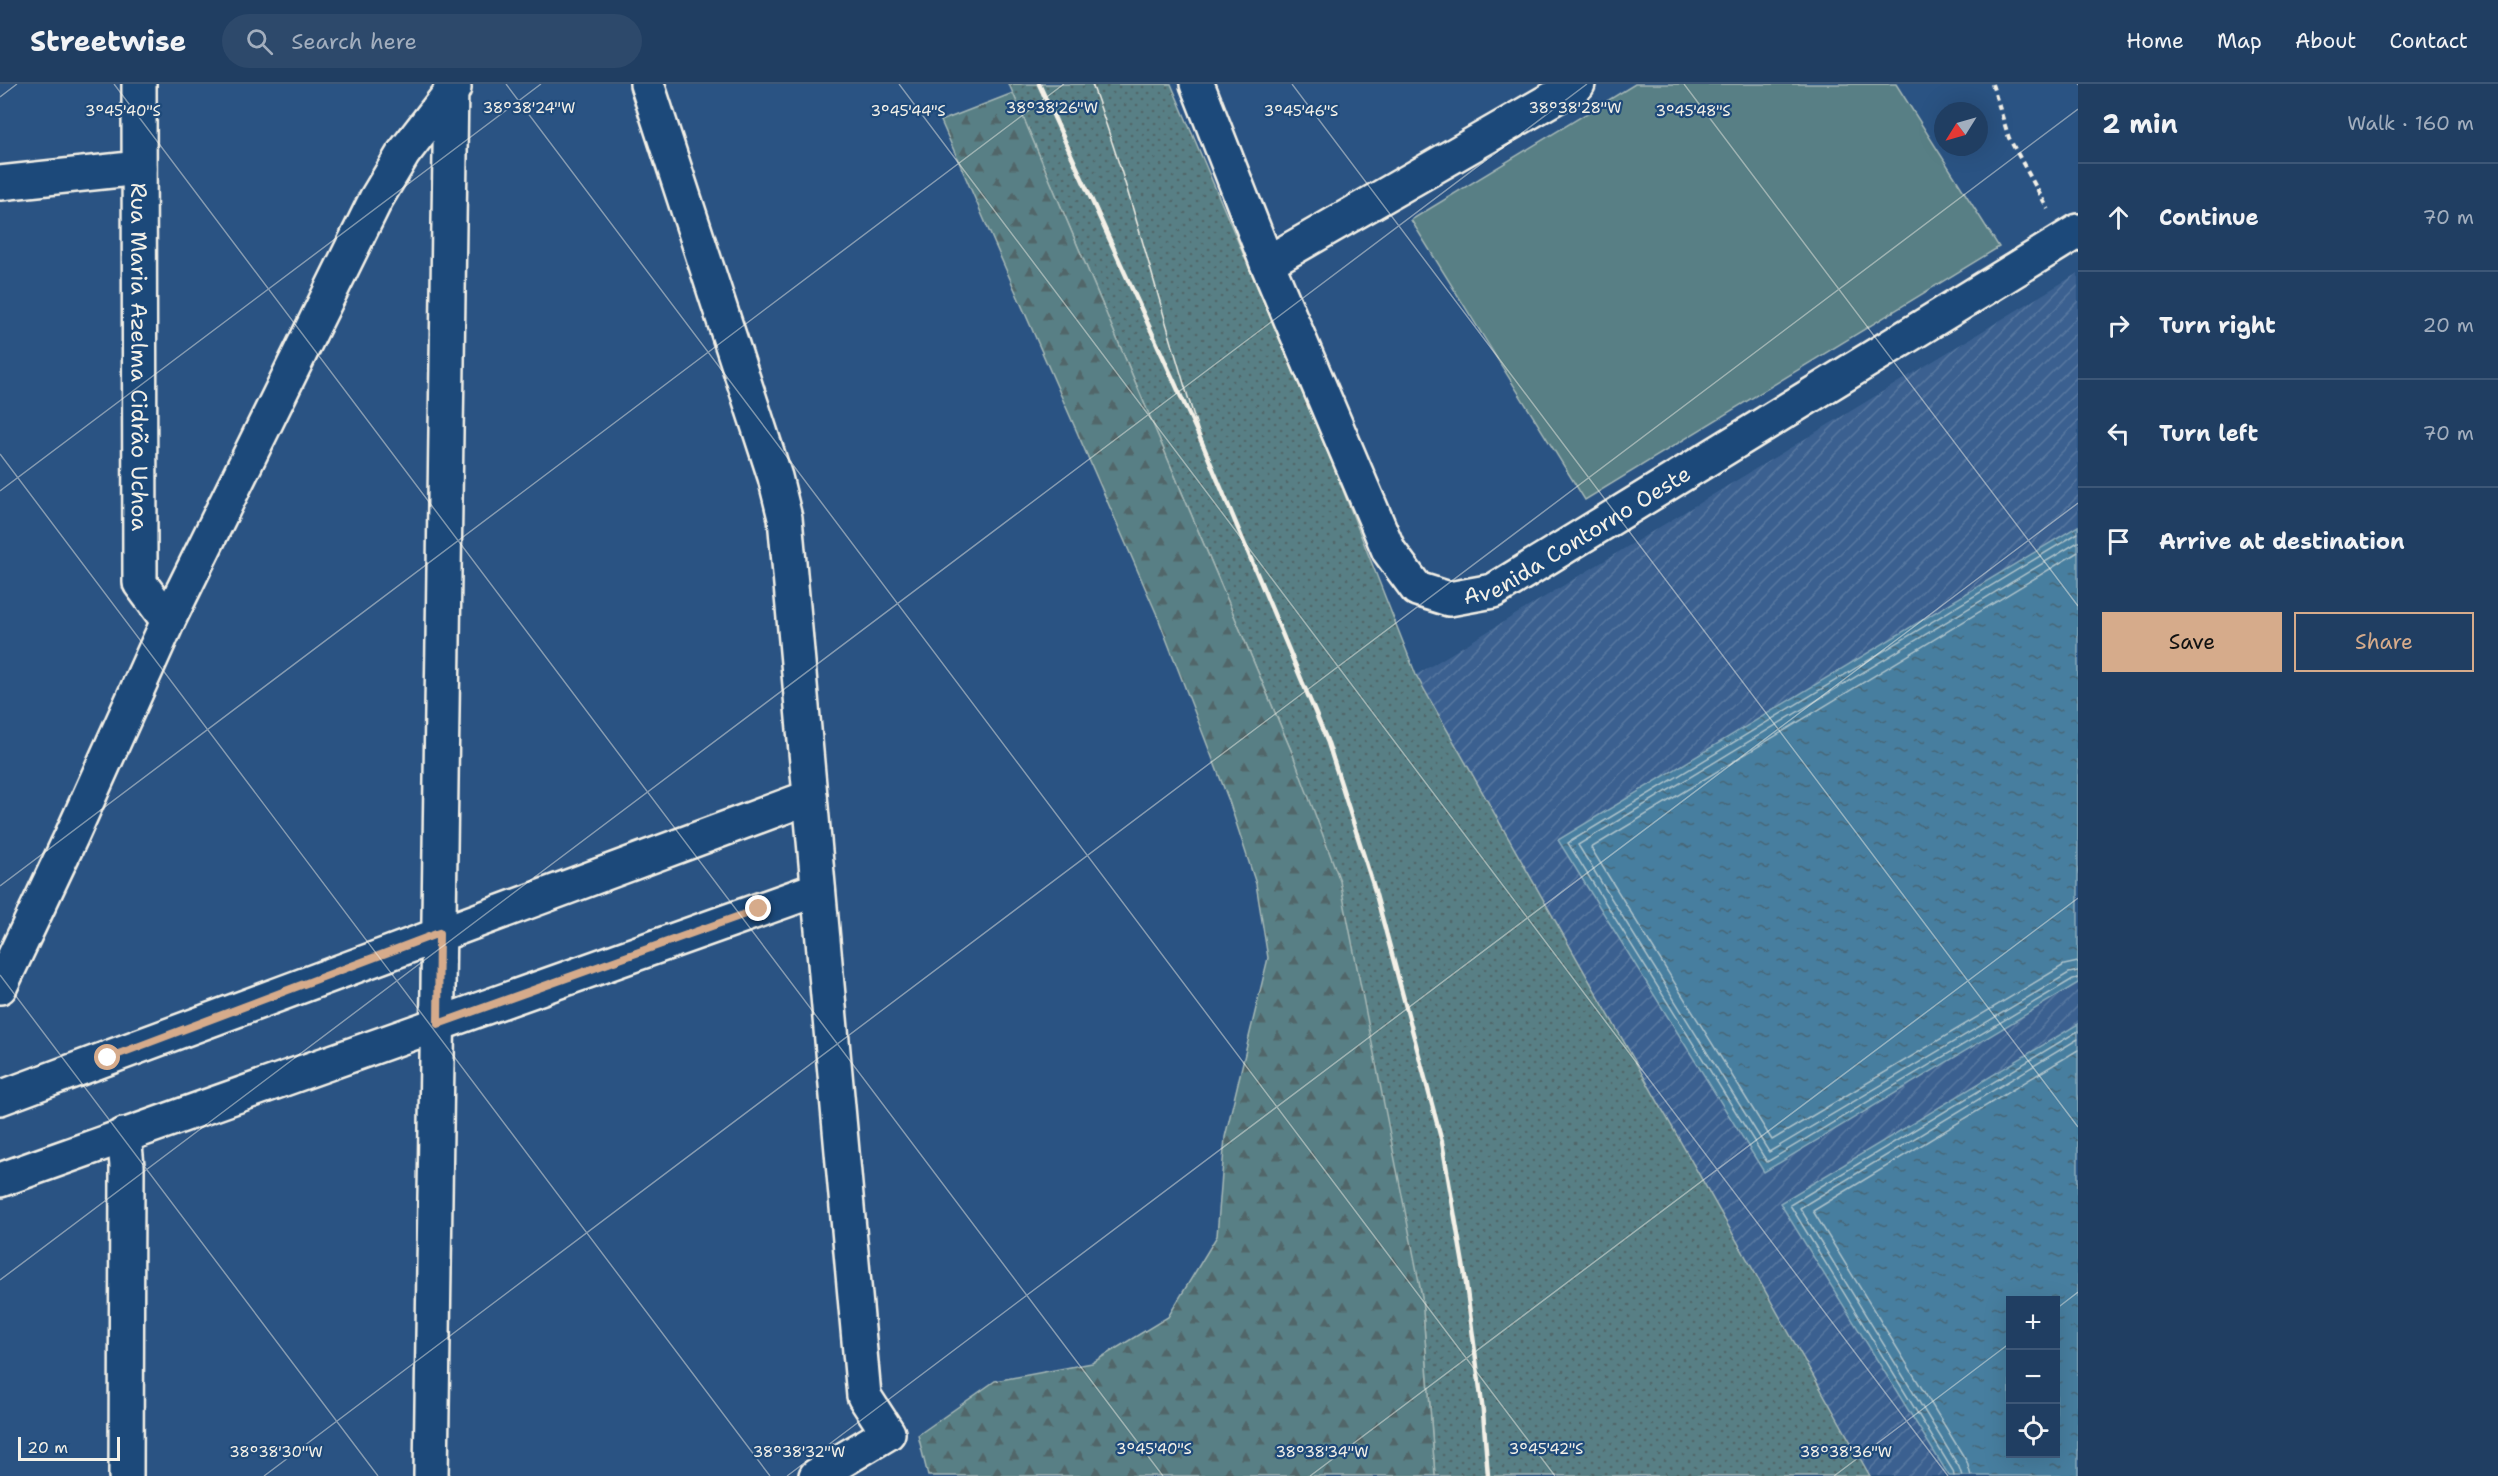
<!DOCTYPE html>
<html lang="en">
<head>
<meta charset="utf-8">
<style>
	:root { --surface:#203e62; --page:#2d496b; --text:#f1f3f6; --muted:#a2aebe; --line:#3d5777; --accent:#d6ab8b }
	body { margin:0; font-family:"Shantell Sans",sans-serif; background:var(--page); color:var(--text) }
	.controls { position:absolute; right:18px; bottom:18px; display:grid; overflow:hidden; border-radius:0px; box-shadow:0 6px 24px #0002 }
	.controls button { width:54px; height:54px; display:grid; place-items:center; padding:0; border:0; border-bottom:2px solid var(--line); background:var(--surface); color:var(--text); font:30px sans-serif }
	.compass { position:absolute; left:1934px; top:18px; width:54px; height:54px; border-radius:50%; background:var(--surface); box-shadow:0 6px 24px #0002; rotate:233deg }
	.scale { position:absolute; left:18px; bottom:15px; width:102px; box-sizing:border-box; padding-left:6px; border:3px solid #f4f1e8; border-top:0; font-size:16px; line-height:21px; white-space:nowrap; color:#f4f1e8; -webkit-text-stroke:4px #1f4a7a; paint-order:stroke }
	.stop { position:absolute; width:18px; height:18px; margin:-14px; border:4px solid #d6ab8b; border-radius:50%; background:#fff }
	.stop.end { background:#d6ab8b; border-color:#fff; box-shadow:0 2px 6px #0008 }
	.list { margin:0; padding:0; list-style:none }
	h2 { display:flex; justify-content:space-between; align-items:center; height:78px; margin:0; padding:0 24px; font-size:26px }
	h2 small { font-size:20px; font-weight:400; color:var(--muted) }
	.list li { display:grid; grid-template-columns:39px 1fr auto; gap:18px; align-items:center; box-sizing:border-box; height:108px; padding:0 24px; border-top:2px solid var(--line) }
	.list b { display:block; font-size:22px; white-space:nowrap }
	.list em { font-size:20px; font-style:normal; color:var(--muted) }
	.actions { display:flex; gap:12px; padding:18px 24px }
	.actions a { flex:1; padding:14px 0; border:2px solid var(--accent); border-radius:0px; text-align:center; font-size:21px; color:var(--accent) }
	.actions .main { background:var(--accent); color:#111 }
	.icon { flex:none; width:33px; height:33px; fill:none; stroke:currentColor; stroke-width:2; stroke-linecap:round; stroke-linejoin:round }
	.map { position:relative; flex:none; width:2078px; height:1392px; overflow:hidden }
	header { display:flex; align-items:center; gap:36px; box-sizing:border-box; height:84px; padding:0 30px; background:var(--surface); border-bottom:2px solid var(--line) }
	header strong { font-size:28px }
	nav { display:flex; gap:33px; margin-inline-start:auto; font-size:21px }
	.search { width:420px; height:54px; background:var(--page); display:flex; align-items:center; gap:15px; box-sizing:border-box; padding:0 21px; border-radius:33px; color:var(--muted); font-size:22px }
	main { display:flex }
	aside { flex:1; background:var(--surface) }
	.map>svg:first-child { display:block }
</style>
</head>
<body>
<header>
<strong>Streetwise</strong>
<div class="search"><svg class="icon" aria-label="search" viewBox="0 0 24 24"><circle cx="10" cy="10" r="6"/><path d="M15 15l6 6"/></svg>Search here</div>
<nav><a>Home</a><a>Map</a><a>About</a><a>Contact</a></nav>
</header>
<main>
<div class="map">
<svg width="2078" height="1392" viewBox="0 0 2078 1392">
	<defs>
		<pattern id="industrial-furrows" width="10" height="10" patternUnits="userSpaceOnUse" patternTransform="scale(1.5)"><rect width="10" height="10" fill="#3b6190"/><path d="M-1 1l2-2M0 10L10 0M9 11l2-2" fill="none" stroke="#5878a0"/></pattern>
		<pattern id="grass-dots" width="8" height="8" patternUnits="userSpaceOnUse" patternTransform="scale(1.5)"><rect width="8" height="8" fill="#587f85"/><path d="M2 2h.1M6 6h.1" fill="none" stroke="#516669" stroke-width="1.8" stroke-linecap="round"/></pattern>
		<pattern id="forest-firs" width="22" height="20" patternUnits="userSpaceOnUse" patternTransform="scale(1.5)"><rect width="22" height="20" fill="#587f85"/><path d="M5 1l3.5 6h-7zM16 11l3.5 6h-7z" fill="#516669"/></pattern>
		<pattern id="water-ripples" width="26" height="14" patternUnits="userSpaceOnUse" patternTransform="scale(1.5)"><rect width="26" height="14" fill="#467e9f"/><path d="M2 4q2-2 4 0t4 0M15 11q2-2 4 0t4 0" fill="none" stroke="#476677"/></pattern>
	</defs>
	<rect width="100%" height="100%" fill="#2a5383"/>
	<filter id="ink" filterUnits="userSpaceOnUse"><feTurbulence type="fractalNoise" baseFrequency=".0167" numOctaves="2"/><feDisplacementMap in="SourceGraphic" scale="12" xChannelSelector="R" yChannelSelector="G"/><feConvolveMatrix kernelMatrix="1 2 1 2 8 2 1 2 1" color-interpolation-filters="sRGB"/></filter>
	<g filter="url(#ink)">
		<path fill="url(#industrial-furrows)" fill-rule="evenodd" d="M2078,189V1392H1870L1416,591ZM2010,1216H2056V1370H2010Z"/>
		<path fill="url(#grass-dots)" stroke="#a6b8b6" stroke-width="1.5" d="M1009,0H1171L1333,381L1416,591L1870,1392H1435L1422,1213L1293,671Z"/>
		<path fill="url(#forest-firs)" stroke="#a6b8b6" stroke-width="1.5" d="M1013,9L1293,671L1340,797L1422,1213L1435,1392H928L918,1351L995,1297L1092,1279L1168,1233L1217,1152L1225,1053L1268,874L1256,800L1229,717L1157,531L941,37Z"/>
		<path fill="#587f85" stroke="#a6b8b6" stroke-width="1.5" d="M1635,0H1896L1999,163L1585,416L1411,136Z"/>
		<path fill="url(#water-ripples)" stroke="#8cacbc" stroke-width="1.5" fill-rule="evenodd" d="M2078,442V899L1764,1088L1558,756Z
			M2078,940V1392H1949L1780,1119ZM2010,1216H2056V1370H2010Z"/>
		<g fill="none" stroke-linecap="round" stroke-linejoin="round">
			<path stroke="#aec3cb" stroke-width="1.5" d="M2078,449L1568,759L1767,1078L2073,895L2078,894
				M2078,458L1578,761L1769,1068L2069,889L2078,887
				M2078,468L1591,764L1772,1056L2064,881L2078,878
				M1954,1392L1953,1387L1790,1121L2078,947
				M1962,1392L1959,1383L1800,1124L2078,955
				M1971,1392L1967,1378L1813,1127L2078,966"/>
			<defs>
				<g id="minor">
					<path id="s1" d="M139,0L140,499L168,537"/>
					<path d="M647,0L775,393L785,434L864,1312L888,1349L816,1392"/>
					<path d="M0,99L139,84"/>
					<path d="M1267,179L1578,0"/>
					<path d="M0,903L71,753L168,537L376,115L403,70L454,4"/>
					<path d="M0,1014L810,713"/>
					<path d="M124,1051L127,1082L126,1392"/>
					<path d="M0,1096L818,805"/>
					<path d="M431,1392L451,0"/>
				</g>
				<g id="tertiary">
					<path id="s2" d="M1197,0L1267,179L1389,467L1417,505L1449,515L1493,507L2078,147"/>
				</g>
			</defs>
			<use href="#minor" stroke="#f4f1e8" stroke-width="38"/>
			<use href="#tertiary" stroke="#f4f1e8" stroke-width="38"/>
			<path stroke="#f4f1e8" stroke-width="4" stroke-dasharray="6 4.5" stroke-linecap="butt" d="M1992,0L2009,54L2048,125"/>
			<use href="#minor" stroke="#1f4a7a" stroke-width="33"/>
			<use href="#tertiary" stroke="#1f4a7a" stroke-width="33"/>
			<path stroke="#f4f1e8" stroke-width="1.5" d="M1092,0C1135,118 1164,241 1203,361"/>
			<path stroke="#f4f1e8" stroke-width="4.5" d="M1039,0L1203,361L1328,659L1375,807L1442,1058L1465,1192L1483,1328L1488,1392"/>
		</g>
	</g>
	<g fill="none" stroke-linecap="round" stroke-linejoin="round" filter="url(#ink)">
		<path stroke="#d6ab8b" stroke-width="8" d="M108,974L439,849L438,940L759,825"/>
	</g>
	<path fill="none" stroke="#f4f1e8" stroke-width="1.5" stroke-opacity="0.45" d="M114,0L1163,1392M506,0L1555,1392M899,0L1948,1392M1292,0L2078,1043M1684,0L2078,522M2077,0L2078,1M0,13L17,0M0,370L770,1392M0,407L541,0M0,802L1064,0M0,891L378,1392M0,1196L1587,0M2056,1225L2078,1208M264,1392L2078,25M787,1392L2078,419M1310,1392L2078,814M1834,1392L2010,1259"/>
	<g text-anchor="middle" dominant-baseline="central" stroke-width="4.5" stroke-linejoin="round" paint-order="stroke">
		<g font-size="22" fill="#f4f1e8" stroke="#1f4a7a">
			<text stroke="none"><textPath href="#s1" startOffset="273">Rua Maria Azelma Cidrão Uchoa</textPath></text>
			<text stroke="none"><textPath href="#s2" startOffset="730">Avenida Contorno Oeste</textPath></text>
		</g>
	</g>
	<g font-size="15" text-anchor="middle" fill="#f4f1e8" stroke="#1f4a7a" stroke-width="4.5" stroke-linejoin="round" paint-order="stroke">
		<text x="529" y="29">38°38'24"W</text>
		<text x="1052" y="29">38°38'26"W</text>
		<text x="1575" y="29">38°38'28"W</text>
		<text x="123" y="32">3°45'40"S</text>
		<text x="908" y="32">3°45'44"S</text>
		<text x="1301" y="32">3°45'46"S</text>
		<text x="1693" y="32">3°45'48"S</text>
		<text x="1154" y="1370">3°45'40"S</text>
		<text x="1546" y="1370">3°45'42"S</text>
		<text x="276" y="1373">38°38'30"W</text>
		<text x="799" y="1373">38°38'32"W</text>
		<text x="1322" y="1373">38°38'34"W</text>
		<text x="1846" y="1373">38°38'36"W</text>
	</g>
</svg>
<div class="controls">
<button>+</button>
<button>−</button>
<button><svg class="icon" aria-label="locate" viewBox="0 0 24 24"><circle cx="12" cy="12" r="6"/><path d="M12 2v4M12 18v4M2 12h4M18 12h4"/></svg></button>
</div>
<svg class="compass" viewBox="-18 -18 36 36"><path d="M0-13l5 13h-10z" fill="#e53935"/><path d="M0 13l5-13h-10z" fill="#a2aebe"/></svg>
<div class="scale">20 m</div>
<div class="stop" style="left:108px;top:974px"></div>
<div class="stop end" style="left:759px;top:825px"></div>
</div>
<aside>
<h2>2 min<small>Walk · 160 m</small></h2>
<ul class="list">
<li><svg class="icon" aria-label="ahead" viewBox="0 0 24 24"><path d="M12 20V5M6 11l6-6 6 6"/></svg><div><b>Continue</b></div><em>70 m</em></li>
<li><svg class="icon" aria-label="right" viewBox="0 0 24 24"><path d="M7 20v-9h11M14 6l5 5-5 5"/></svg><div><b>Turn right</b></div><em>20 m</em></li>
<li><svg class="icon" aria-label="left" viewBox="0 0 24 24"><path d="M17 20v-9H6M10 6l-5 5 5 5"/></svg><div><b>Turn left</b></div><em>70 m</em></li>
<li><svg class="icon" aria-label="arrive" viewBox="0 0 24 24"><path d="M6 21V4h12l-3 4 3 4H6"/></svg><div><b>Arrive at destination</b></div></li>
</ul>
<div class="actions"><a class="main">Save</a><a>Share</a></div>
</aside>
</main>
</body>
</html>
